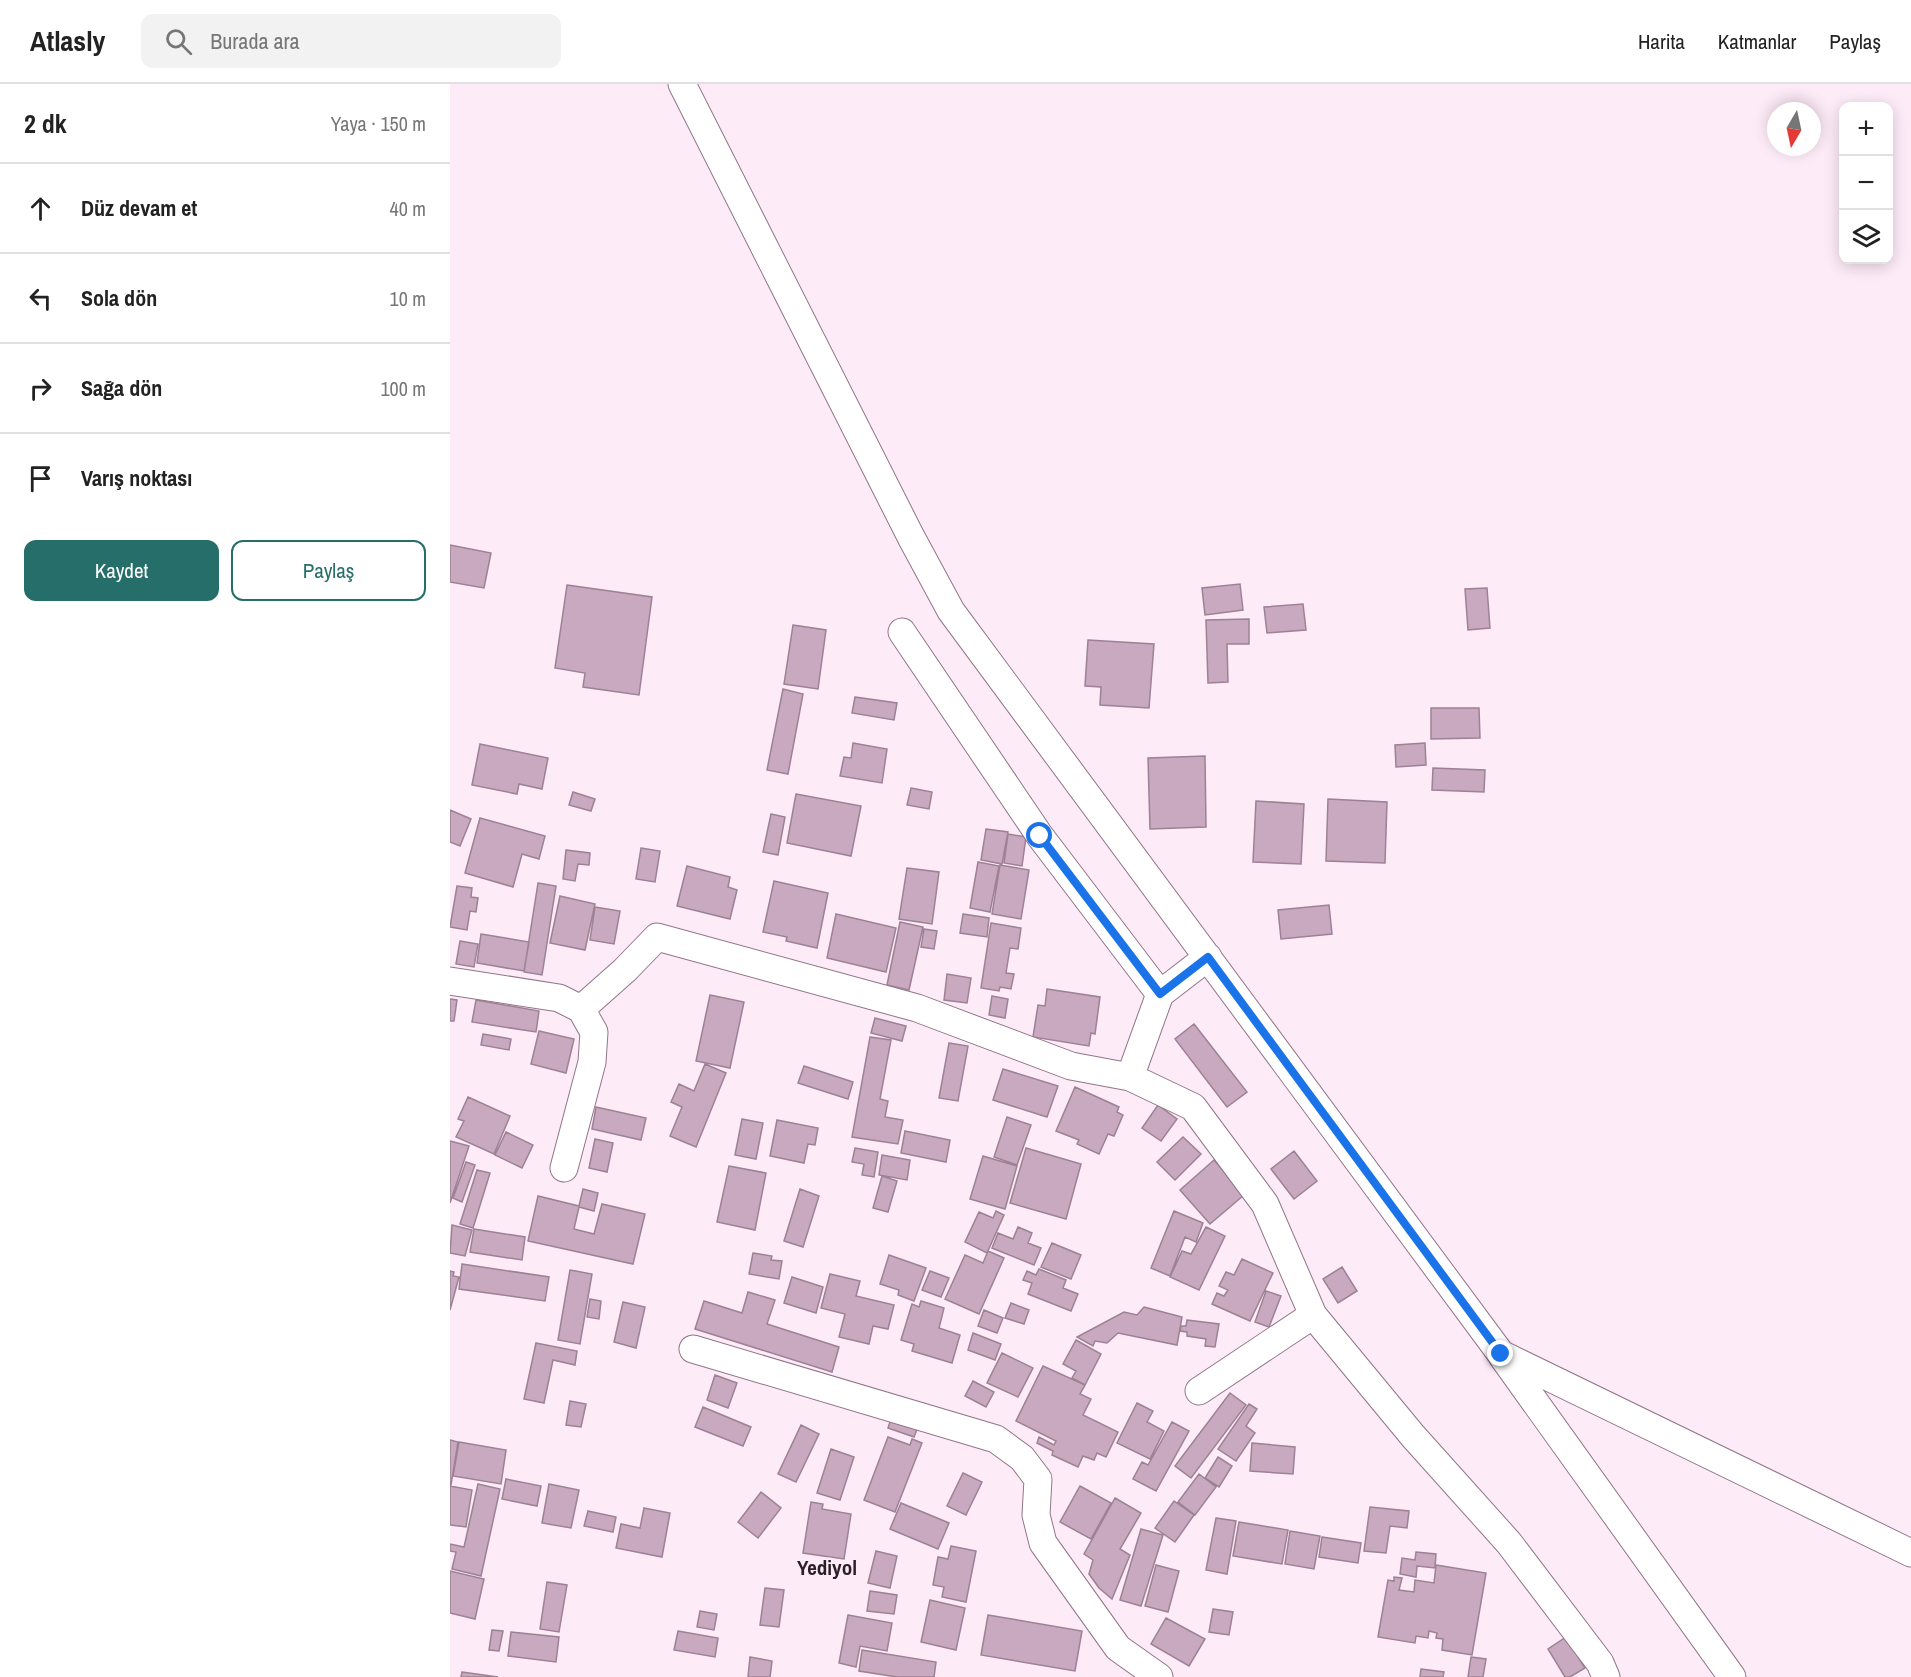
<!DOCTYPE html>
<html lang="tr">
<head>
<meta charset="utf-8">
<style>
	:root { --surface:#fff; --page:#f2f2f2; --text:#222; --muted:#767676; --line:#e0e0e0; --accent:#256e69 }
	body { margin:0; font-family:"Archivo Narrow",sans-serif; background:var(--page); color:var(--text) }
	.controls { position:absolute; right:18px; top:18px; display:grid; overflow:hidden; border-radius:12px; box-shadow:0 3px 15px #0003 }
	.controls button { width:54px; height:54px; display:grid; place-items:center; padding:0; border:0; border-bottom:2px solid var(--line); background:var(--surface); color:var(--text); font:30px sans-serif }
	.compass { position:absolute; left:1317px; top:18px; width:54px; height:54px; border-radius:50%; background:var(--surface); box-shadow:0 3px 15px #0003; rotate:189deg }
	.stop { position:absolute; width:18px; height:18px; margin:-14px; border:4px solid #1a73e8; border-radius:50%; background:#fff }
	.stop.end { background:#1a73e8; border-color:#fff; box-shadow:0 2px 6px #0008 }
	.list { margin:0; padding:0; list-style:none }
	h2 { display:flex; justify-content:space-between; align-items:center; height:78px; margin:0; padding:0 24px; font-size:26px }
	h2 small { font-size:20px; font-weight:400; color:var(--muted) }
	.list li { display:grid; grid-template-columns:39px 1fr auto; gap:18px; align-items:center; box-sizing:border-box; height:90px; padding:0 24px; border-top:2px solid var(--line) }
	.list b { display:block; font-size:22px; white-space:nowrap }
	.list em { font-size:20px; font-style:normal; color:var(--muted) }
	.actions { display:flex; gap:12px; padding:18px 24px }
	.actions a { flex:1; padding:14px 0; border:2px solid var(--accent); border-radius:12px; text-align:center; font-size:21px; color:var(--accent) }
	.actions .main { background:var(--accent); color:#fff }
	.icon { flex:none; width:33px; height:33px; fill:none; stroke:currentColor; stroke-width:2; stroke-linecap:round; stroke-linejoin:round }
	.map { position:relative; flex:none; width:1461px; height:1593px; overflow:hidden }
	header { display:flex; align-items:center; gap:36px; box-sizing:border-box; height:84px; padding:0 30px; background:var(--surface); border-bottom:2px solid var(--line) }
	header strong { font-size:28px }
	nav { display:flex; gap:33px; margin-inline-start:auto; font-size:21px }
	.search { width:420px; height:54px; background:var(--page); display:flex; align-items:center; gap:15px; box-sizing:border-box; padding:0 21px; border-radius:12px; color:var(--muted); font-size:22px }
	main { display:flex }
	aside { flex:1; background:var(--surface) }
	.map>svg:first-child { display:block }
</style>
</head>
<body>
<header>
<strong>Atlasly</strong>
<div class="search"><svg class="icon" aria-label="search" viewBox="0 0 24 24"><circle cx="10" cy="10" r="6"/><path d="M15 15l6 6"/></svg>Burada ara</div>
<nav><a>Harita</a><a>Katmanlar</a><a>Paylaş</a></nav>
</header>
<main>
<aside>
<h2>2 dk<small>Yaya · 150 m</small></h2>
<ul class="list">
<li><svg class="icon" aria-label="ahead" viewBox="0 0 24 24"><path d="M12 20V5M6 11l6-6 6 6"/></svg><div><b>Düz devam et</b></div><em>40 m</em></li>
<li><svg class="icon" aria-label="left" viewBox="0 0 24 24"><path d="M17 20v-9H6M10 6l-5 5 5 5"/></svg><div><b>Sola dön</b></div><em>10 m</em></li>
<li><svg class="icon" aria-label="right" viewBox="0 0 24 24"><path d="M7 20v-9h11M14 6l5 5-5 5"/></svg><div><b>Sağa dön</b></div><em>100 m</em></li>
<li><svg class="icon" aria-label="arrive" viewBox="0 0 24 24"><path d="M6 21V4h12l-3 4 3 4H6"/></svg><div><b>Varış noktası</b></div></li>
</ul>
<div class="actions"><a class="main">Kaydet</a><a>Paylaş</a></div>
</aside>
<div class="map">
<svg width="1461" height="1593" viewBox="0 0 1461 1593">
	<rect width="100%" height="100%" fill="#feebf8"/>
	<path fill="#c8a9bf" stroke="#9d8195" stroke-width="1.5" d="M0,461L41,469L34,504L0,498Z
		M790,500L793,526L755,531L752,504Z
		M117,501L202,513L189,611L133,603L135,589L105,584Z
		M1037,504L1040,544L1018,546L1015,505Z
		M853,520L856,546L817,549L814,523Z
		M799,535V560H777L778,598L758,599L756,536Z
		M343,541L376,546L368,605L334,600Z
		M638,556L704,560L699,624L650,621L651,603L635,602Z
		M333,605L353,610L338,690L317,686Z
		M405,613L447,619L444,636L402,629Z
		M981,624H1029L1030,654L981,655Z
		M403,659L437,665L432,699L390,692L394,673L401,674Z
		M975,659L976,681L946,683L945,661Z
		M30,660L98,674L92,705L69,700L67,710L22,701Z
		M755,672L756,743L700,745L698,674Z
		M983,684L1035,686L1034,708L982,706Z
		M461,704L482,708L479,725L457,721Z
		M123,708L145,715L141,727L119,721Z
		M346,710L411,722L401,772L337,759Z
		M878,715L937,718L935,779L876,777Z
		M806,717L854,720L851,780L803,778Z
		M0,726L21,735L10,762L0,758Z
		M321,730L335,733L328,771L313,768Z
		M30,734L95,752L89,775L72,770L63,803L15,789Z
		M536,745L558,748L552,780L531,776Z
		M558,750L576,753L572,782L554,779Z
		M191,764L210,767L205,798L186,795Z
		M116,766L140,769L139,781L128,780L125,797L113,795Z
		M528,778L549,782L540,828L520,824Z
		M550,781L579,786L571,835L542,830Z
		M237,782L280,793L278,803L287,806L280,835L227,822Z
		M457,784L489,788L482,840L449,835Z
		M324,797L378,809L367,864L336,857L337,853L313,848Z
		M88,799L106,802L92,891L74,888Z
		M7,802L22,804L21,813L28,814L26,828L20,827L17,846L0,843Z
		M110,812L145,820L135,866L100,859Z
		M879,821L882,850L831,855L828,826Z
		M145,823L170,827L164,860L140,856Z
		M386,830L446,844L436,888L377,874Z
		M513,830L539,834L537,853L510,849Z
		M450,838L473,843L459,906L437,901Z
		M541,839L571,844L568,865L560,864L556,889L564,890L561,905L550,903L549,907L531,904Z
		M474,845L487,847L484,865L471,863Z
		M31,850L79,858L74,887L27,879Z
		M10,857L28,860L24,883L6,880Z
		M497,890L521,894L517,919L494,916Z
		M597,905L650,913L645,950L641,949L639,962L583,953L588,921L595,922Z
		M260,911L294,918L280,984L246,977Z
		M542,912L558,915L555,934L539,931Z
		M0,915L7,916L4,937H0Z
		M26,916L89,927L86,948L22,938Z
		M425,934L456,942L452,957L421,949Z
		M744,940L797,1008L777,1023L725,955Z
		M89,947L124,955L116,989L81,980Z
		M33,950L61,955L59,966L31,961Z
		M420,953L441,956L430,1015L438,1017L435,1033L453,1036L448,1060L402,1053Z
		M499,959L518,962L508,1017L489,1014Z
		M255,980L276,989L246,1063L220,1052L232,1023L221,1018L229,1000L244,1007Z
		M354,982L403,998L398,1015L348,999Z
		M553,985L608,1002L597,1033L543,1016Z
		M625,1003L669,1023L667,1028L673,1031L664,1052L658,1050L649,1070L627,1060L629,1056L606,1047Z
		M18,1013L60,1032L44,1070L6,1053L14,1037L8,1035Z
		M708,1021L727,1035L711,1057L692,1044Z
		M146,1023L196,1034L191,1056L142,1045Z
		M557,1033L581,1041L567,1081L544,1073Z
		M292,1035L313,1039L306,1075L285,1071Z
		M327,1036L368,1044L365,1061L358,1060L354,1079L320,1072Z
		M455,1047L500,1056L496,1078L451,1069Z
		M56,1048L83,1061L72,1084L45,1071Z
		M733,1053L751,1070L725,1096L707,1078Z
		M145,1055L163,1059L157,1088L139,1084Z
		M0,1057L19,1062L0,1119Z
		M405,1064L428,1068L424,1093L412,1091L414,1080L402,1078Z
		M576,1064L631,1080L616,1135L560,1119Z
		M844,1067L867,1097L844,1115L821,1085Z
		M432,1071L460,1076L457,1096L429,1091Z
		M533,1072L567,1082L555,1125L520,1115Z
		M764,1076L794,1111L760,1140L730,1106Z
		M16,1078L25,1081L12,1118L3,1114Z
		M279,1082L316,1089L305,1146L267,1138Z
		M27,1086L40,1089L23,1144L10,1140Z
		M432,1092L447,1097L438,1128L423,1124Z
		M133,1105L148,1109L144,1127L129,1123L124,1145L144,1150L152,1120L195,1130L183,1180L78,1157L88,1112L129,1122Z
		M350,1105L369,1112L353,1163L334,1157Z
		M546,1127L554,1131L537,1169L515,1158L529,1128L543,1134Z
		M724,1127L753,1139L746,1158L735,1153L720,1192L701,1184Z
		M2,1141L22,1146L15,1172L0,1169Z
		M568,1143L582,1149L578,1159L591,1164L584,1181L542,1164L548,1149L563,1155Z
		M756,1143L775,1152L749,1206L720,1193L732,1167L741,1170Z
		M24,1145L75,1153L72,1176L20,1168Z
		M602,1159L631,1171L621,1195L591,1183Z
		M538,1167L554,1174L529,1230L495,1215L515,1171L533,1179Z
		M303,1169L322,1172L321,1176L332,1177L329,1195L299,1190Z
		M439,1171L476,1184L464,1217L448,1211L449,1206L430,1200Z
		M792,1175L823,1189L800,1237L762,1220L767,1209L774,1212L778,1206L769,1202L776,1188L784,1191Z
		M12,1180L99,1193L95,1217L9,1205Z
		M892,1183L907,1207L888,1219L873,1195Z
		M589,1185L616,1196L613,1204L628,1210L621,1227L578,1210L582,1199L573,1196L577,1187L586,1191Z
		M120,1186L142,1190L130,1260L108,1256Z
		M0,1187L4,1188L3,1192L9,1193L0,1226Z
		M480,1187L499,1194L491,1213L472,1206Z
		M380,1190L410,1197L406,1212L444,1221L438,1245L423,1242L419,1260L389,1253L395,1230L371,1224Z
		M342,1193L373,1203L366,1229L334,1219Z
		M816,1207L831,1212L819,1243L805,1238Z
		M298,1208L325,1216L317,1240L389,1263L382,1288L245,1245L254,1217L292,1229Z
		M140,1215L151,1217L149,1235L137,1233Z
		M471,1217L494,1224L489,1244L510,1251L502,1279L462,1267L464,1260L451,1256L462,1220L469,1223Z
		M173,1218L195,1223L186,1264L164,1258Z
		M561,1219L579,1226L574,1240L555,1234Z
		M694,1223L732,1233L727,1261L668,1249L657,1259L645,1257L643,1262L627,1253L674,1228L687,1231Z
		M534,1226L553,1234L547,1249L528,1242Z
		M737,1236L769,1240L765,1263L755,1262L756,1255L737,1252V1248L730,1247L731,1242H736Z
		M523,1249L551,1260L545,1276L518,1266Z
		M626,1256L651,1270L635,1301L622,1294L626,1287L613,1280Z
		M86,1259L127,1267L125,1281L103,1276L94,1319L74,1315Z
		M552,1269L583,1284L568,1313L537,1299Z
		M593,1282L635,1301L630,1310L641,1315L633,1331L668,1348L656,1373L647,1369L644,1376L633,1372L628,1383L602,1371L603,1367L587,1359L589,1353L604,1361L606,1357L566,1337Z
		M265,1291L287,1299L278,1324L257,1316Z
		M523,1297L544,1308L536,1323L515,1312Z
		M780,1309L796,1321L741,1394L725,1382Z
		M120,1317L136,1320L131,1343L116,1341Z
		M687,1319L703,1327L697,1338L714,1347L700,1375L667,1359Z
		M799,1320L807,1325L796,1342L805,1349L786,1377L768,1365Z
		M253,1323L301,1343L293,1362L245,1343Z
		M443,1329L470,1338L464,1353L438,1344Z
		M722,1338L739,1347L706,1407L683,1395L692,1378L698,1381Z
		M351,1341L369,1350L346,1398L328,1390Z
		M438,1353L460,1361L462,1355L472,1359L445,1428L414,1416Z
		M0,1356L8,1358L1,1401L0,1400Z
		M9,1358L56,1366L51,1400L3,1392Z
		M802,1359L845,1363L843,1390L800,1387Z
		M381,1365L404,1373L390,1416L367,1409Z
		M768,1373L782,1382L769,1403L755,1394Z
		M513,1389L532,1398L516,1431L497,1422Z
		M749,1390L766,1403L745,1431L728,1418Z
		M56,1395L91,1402L87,1422L52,1415Z
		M28,1400L50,1405L31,1492L2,1485L6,1468L0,1467V1460L14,1463Z
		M99,1400L129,1406L121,1444L92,1439Z
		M0,1402L22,1406L16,1443L0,1441Z
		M630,1402L661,1419L641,1455L610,1438Z
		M311,1408L331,1424L308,1454L288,1438Z
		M665,1414L691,1429L670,1465L680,1471L662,1515L649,1504L639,1490L643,1476L634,1470Z
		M724,1417L744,1431L725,1458L705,1444Z
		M361,1418L373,1420L372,1425L401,1430L394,1475L353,1469Z
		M451,1419L499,1439L488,1465L440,1445Z
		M920,1423L959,1427L957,1444L940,1442L936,1469L914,1467Z
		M194,1424L220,1429L212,1473L166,1464L171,1440L190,1444Z
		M138,1427L166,1433L163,1448L134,1442Z
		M766,1434L786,1437L777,1490L756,1486Z
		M789,1438L838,1446L832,1480L783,1472Z
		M691,1445L713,1451L691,1522L670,1516Z
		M840,1447L870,1452L864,1485L835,1480Z
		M872,1453L911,1459L908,1479L869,1473Z
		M501,1462L526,1467L516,1518L492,1513L494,1503L483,1501L488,1473L498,1475Z
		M426,1467L447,1472L440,1504L418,1499Z
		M966,1468L986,1470L985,1484L967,1482L966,1493L950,1490L952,1474L965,1476Z
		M706,1481L729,1487L718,1528L695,1522Z
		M986,1481L1036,1489L1022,1571L992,1566L993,1555L986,1554L987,1549L979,1547L978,1554L966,1552L965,1559L928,1553L938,1496L944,1497V1493L952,1494L949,1506L964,1508L965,1496L984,1499Z
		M0,1487L34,1495L25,1535L0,1529Z
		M97,1498L117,1501L109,1548L90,1545Z
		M315,1504L334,1506L329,1543L310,1541Z
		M420,1507L447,1511L444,1530L417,1527Z
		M480,1516L515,1524L506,1566L471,1558Z
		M763,1525L783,1528L779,1551L759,1548Z
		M250,1527L267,1530L264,1546L247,1543Z
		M398,1531L442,1539L437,1567L410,1562L406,1583L389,1579Z
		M538,1531L632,1547L625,1587L531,1571Z
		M716,1534L755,1555L739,1582L701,1560Z
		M42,1546L53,1547L49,1567L39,1566Z
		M228,1547L268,1554L265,1573L224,1566Z
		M61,1548L109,1553L106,1578L58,1572Z
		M1116,1553L1135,1584L1120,1593H1115L1098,1565Z
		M412,1566L486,1578L484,1593H447L409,1587Z
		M300,1573L322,1577L320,1593H298Z
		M1021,1573L1036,1575L1033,1593H1018Z
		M971,1585L994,1588L993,1593H970Z
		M12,1588L48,1593H11Z"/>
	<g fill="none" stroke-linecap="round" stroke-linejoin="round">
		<defs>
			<path id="street" d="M232,0L461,453L501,527L1051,1270L1461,1469
				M452,548L590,752L710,910
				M0,897L109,914L131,925L175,886L207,853L467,924L621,982L680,993L710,910L758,873
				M680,993L743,1023L815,1120L863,1231L963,1352L1059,1459L1150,1579L1156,1593
				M114,1084L142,978L144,948L131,925
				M243,1265L546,1355L572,1374L588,1395L586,1431L593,1459L668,1564L709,1593
				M1052,1272L1282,1593
				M749,1307L863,1231"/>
		</defs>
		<use href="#street" stroke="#917589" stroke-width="29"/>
		<use href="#street" stroke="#fff" stroke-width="27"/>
	</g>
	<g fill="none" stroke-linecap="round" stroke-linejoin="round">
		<path stroke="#1a73e8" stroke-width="8" d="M590,752L710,910L758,873L1051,1270"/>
	</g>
	<g text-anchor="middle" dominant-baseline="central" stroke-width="4.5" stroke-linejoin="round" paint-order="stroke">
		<g font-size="21" font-weight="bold" fill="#2a1f27" stroke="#feebf8">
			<text x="377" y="1483">Yediyol</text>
		</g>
	</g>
</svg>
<div class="controls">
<button>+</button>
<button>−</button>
<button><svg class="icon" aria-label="layers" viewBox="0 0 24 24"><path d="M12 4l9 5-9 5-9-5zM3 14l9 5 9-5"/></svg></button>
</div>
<svg class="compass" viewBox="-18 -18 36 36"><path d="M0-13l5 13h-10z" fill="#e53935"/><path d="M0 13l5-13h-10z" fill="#767676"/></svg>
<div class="stop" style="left:590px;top:752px"></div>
<div class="stop end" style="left:1051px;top:1270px"></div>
</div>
</main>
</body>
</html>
